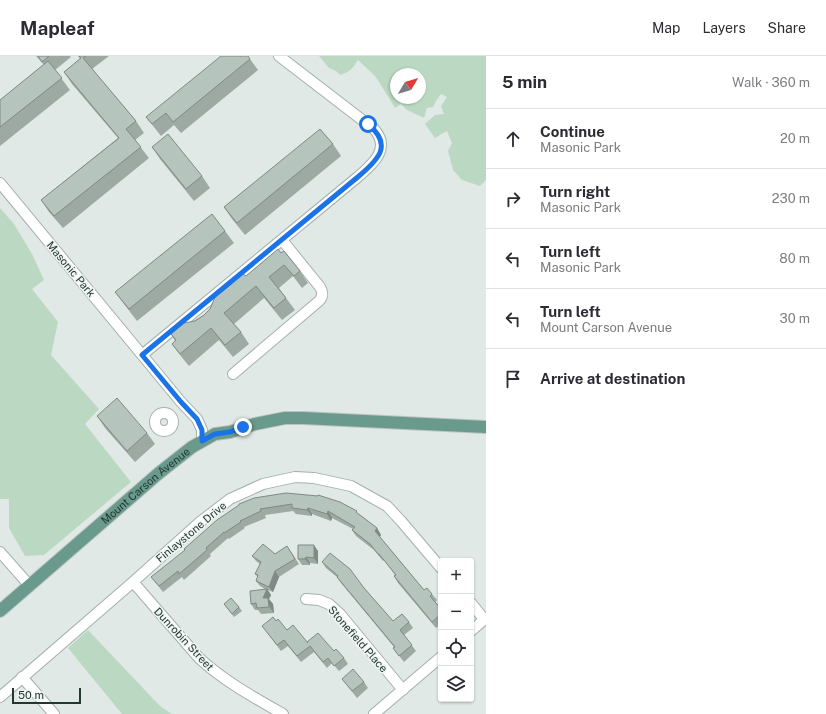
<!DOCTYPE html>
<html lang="en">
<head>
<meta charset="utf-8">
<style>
	:root { --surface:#fff; --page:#f2f2f3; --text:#2b2b33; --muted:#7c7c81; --line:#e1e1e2 }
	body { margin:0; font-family:"Public Sans",sans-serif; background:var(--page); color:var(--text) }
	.controls { position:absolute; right:12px; bottom:12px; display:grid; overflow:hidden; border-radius:4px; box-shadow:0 1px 3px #0004 }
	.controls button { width:36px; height:36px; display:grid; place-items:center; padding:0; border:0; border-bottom:1px solid var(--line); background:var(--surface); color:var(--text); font:20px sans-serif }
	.compass { position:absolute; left:390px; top:12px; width:36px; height:36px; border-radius:50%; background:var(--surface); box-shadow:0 1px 3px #0004; rotate:52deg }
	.scale { position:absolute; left:12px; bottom:10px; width:69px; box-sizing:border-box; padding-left:4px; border:2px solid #233832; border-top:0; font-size:11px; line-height:14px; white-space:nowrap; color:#233832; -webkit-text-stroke:3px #f0f6f3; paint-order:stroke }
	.stop { position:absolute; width:12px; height:12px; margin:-9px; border:3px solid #1a73e8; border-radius:50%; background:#fff }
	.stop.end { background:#1a73e8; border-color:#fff; box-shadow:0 1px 4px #0008 }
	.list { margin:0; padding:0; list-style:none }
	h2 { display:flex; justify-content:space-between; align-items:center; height:52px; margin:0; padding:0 16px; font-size:17px }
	h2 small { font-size:13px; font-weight:400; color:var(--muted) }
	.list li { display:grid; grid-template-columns:26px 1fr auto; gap:12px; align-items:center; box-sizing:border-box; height:60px; padding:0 16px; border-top:1px solid var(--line) }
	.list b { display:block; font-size:15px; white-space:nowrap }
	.list p { margin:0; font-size:13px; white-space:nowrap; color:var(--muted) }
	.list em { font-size:13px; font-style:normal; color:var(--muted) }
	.icon { flex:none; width:22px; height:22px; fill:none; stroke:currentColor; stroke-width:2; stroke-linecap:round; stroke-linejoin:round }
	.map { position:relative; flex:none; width:486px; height:658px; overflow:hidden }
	header { display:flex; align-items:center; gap:24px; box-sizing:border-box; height:56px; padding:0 20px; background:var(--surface); border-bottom:1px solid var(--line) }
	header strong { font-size:19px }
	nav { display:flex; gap:22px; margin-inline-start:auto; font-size:14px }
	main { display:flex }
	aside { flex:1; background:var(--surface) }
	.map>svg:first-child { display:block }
</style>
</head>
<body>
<header>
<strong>Mapleaf</strong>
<nav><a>Map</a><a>Layers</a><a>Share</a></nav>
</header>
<main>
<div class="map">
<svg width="486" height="658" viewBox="0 0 486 658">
	<rect width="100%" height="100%" fill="#e0e9e5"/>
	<path fill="#bbd9c2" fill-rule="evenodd" d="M319,0H486V124L480,130L462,124L453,114L448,95L452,87L447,75L435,82L425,68L435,59L444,58L441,50L447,41L441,38L436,45L433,51L427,52L424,62L407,54L401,48L395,52L376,21L358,4C352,13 350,16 340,19L336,15L329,12ZM396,18H420V42H396Z
		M0,152L14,168L32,198L44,224L32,233L58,266L51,299L99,353L85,368L131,426L44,499L25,500L9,472V443H0Z
		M88,574L160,650L172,658H122L68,592Z"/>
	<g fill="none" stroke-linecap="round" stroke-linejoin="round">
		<defs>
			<path id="minor" d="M0,127L181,346L197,363L202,374V385
				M142,299L359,120C374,107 391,92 374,73L279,0
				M233,318L319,245C323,241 323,236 320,231L282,184
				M155 366a9 9 0 1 1 18 0a9 9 0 1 1-18 0Z
				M0,496L30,530
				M133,526L199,602C224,625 253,641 283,658
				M306,543L319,544L329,548L340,558L403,634
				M471,547L484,563
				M471,575L486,562
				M22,621L54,658
				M0,641L133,526L200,466L230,443L263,428L295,421L314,422L351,430L387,450L401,465L441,512
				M374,658L441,601"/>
			<g id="major">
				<path id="s1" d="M0,555L159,417L192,391L215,378L230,376L255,368L285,362H303L486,371"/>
			</g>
		</defs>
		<use href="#minor" stroke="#a4b0ac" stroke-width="12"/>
		<use href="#major" stroke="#bdc3c2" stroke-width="14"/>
		<use href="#minor" stroke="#fff" stroke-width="10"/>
		<use href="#major" stroke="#699a8c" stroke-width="12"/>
	</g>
	<path fill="#9da9a3" d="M36,0H70L71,1L55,14L70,34L0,90V44L44,9Z
		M78,0H109L92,13L136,65L144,77L135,84L149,102L63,172L49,156L41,144L118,82L72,28L64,16L80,3Z
		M250,3L258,14L181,77L174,69L161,80L146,61Z
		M333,88L341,100L245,179L232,163L224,151Z
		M152,91L202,120L210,132L194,145L160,103Z
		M225,175L234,187L137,265L124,248L115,236Z
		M281,197L300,215L308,227L302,232L293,220L279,232L286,242L295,254L282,264L264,242L234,268L241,276L249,288L233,301L219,284L189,310L180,299L172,288L175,285L171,278L204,259L246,220Z
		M97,360L147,377L155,388L135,406L105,372Z
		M254,442L359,458L377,472L381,479L380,481L424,534L432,538L437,544L435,546L441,553V568L436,572L398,527L394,520L395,519L384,504L383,505L374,494L356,480L352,474L353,473L332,462L331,465L312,458V460L296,458L293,455L265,459L266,462L244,471L245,472L229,483L228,482L210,498L211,500L184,524L182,521L163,536L151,521Z
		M287,490L299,508L279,521L273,536L268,534L271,539L269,543L273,548L274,557L261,558L258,554H255L251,548L265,533L260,530L256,525L258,521L255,518L260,508L256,505L252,500L275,498Z
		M318,495V508L310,507V509H302L298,503Z
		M322,506L364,532L393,565L409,566L413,572L404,579L416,595L404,606L393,592L394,591L341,527L337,521L326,512Z
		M224,548L239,551L242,555L234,561Z
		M276,565L287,574L308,587L334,595L344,602L348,608L339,615L332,607L327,612L314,596L301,606L288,590L281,595L262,570Z
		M342,623L364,626L368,632L357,642Z"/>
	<path fill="#7f8985" d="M308,452L312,458V460L307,454Z
		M328,455L332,462L331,465L327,458Z
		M377,472L381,479L379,481L375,475Z
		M314,489L318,495V508L314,502Z
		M306,501L310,507V509L305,503Z
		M275,515L279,521L273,536L269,531Z
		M267,533L271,539L269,543L273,548L274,557L263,542Z"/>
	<path fill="#b6c4be" stroke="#7f8985" d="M38,0H49L42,6Z
		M79,0H86L83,2L136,65L126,73L141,91L54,160L41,144L119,82L64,16L81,2Z
		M221,0H248L250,3L173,66L166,57L152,68L146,61Z
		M48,5L62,22L0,71V44Z
		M320,73L333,88L237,167L224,151Z
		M168,78L202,120L186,133L152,91Z
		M212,158L225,175L129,253L115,236Z
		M278,193L281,197L284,195L300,215L294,220L284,209L269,221L286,242L274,252L256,230L224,257L241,276L225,289L211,272L180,298L172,288L176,284L171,278L184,267L195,265L204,259L210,253L215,241L243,218L246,220Z
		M117,342L147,377L127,395L97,360Z
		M286,437L318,440V439L340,446L357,455L356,456L377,472L375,475L424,534L427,532L432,538L430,540L441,553V558L432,566L394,520L396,519L379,498V499L370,488L352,474L355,471L328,455L327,458L308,452L307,454L292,452V448L260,453L261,455L240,465L241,466L224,477V476L206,492L207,494L179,518L178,515L159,530L151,521L185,494L184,493L217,464L239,449V448L254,442Z
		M263,488L275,498L287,490L295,503L275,515L269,531L256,525L258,519L255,518L261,506L252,500Z
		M298,489H314V502L306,501L305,503H298Z
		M330,497L350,513L364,532L393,565L402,558L409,566L400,574L412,589L399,600L393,592L395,591L337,521L338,520L322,506Z
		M267,533L263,542H268L269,551L257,552L256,547L251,548L250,535Z
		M231,542L239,551L232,558L224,548Z
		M273,561L276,565L278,563L287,574L293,569L308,587L307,586L318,577L334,595L336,593L344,602L334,610L328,602L323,606L310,590L297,600L284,584L277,589L262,570Z
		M353,613L364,626L352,635L342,623Z"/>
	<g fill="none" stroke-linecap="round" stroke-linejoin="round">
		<path stroke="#1a73e8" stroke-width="5" d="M243,371L230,376L215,378L202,385V374L197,363L181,346L142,299L359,120C379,103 393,89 368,68"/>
	</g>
	<g text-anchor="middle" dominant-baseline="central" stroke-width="3" stroke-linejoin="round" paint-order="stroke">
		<g font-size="11" fill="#233832" stroke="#f0f6f3">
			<text transform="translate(71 213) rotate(50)">Masonic Park</text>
			<text stroke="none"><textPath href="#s1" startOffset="192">Mount Carson Avenue</textPath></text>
			<text transform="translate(191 476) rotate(-40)">Finlaystone Drive</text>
			<text transform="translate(184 583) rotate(47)">Dunrobin Street</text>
			<text transform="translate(358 583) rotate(49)">Stonefield Place</text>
		</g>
	</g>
</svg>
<div class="controls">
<button>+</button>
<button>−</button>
<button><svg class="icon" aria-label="locate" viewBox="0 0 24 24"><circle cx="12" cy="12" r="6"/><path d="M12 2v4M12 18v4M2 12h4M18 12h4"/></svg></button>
<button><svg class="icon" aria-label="layers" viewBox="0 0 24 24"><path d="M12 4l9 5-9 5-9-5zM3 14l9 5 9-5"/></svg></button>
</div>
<svg class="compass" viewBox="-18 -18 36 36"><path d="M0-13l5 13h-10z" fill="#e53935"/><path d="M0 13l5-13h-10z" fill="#7c7c81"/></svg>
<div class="scale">50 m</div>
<div class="stop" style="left:368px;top:68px"></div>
<div class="stop end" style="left:243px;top:371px"></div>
</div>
<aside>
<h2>5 min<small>Walk · 360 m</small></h2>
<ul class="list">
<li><svg class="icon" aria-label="ahead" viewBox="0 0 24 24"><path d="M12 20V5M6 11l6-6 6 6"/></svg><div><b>Continue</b><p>Masonic Park</p></div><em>20 m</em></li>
<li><svg class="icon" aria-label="right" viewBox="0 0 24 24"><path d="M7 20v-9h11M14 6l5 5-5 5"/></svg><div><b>Turn right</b><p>Masonic Park</p></div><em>230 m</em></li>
<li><svg class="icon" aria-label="left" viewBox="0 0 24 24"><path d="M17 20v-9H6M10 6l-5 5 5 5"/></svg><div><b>Turn left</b><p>Masonic Park</p></div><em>80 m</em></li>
<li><svg class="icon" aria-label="left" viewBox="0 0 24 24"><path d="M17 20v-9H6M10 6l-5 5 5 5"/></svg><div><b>Turn left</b><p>Mount Carson Avenue</p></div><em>30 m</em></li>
<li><svg class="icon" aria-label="arrive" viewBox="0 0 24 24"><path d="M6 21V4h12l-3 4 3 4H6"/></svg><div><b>Arrive at destination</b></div></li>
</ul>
</aside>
</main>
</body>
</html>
